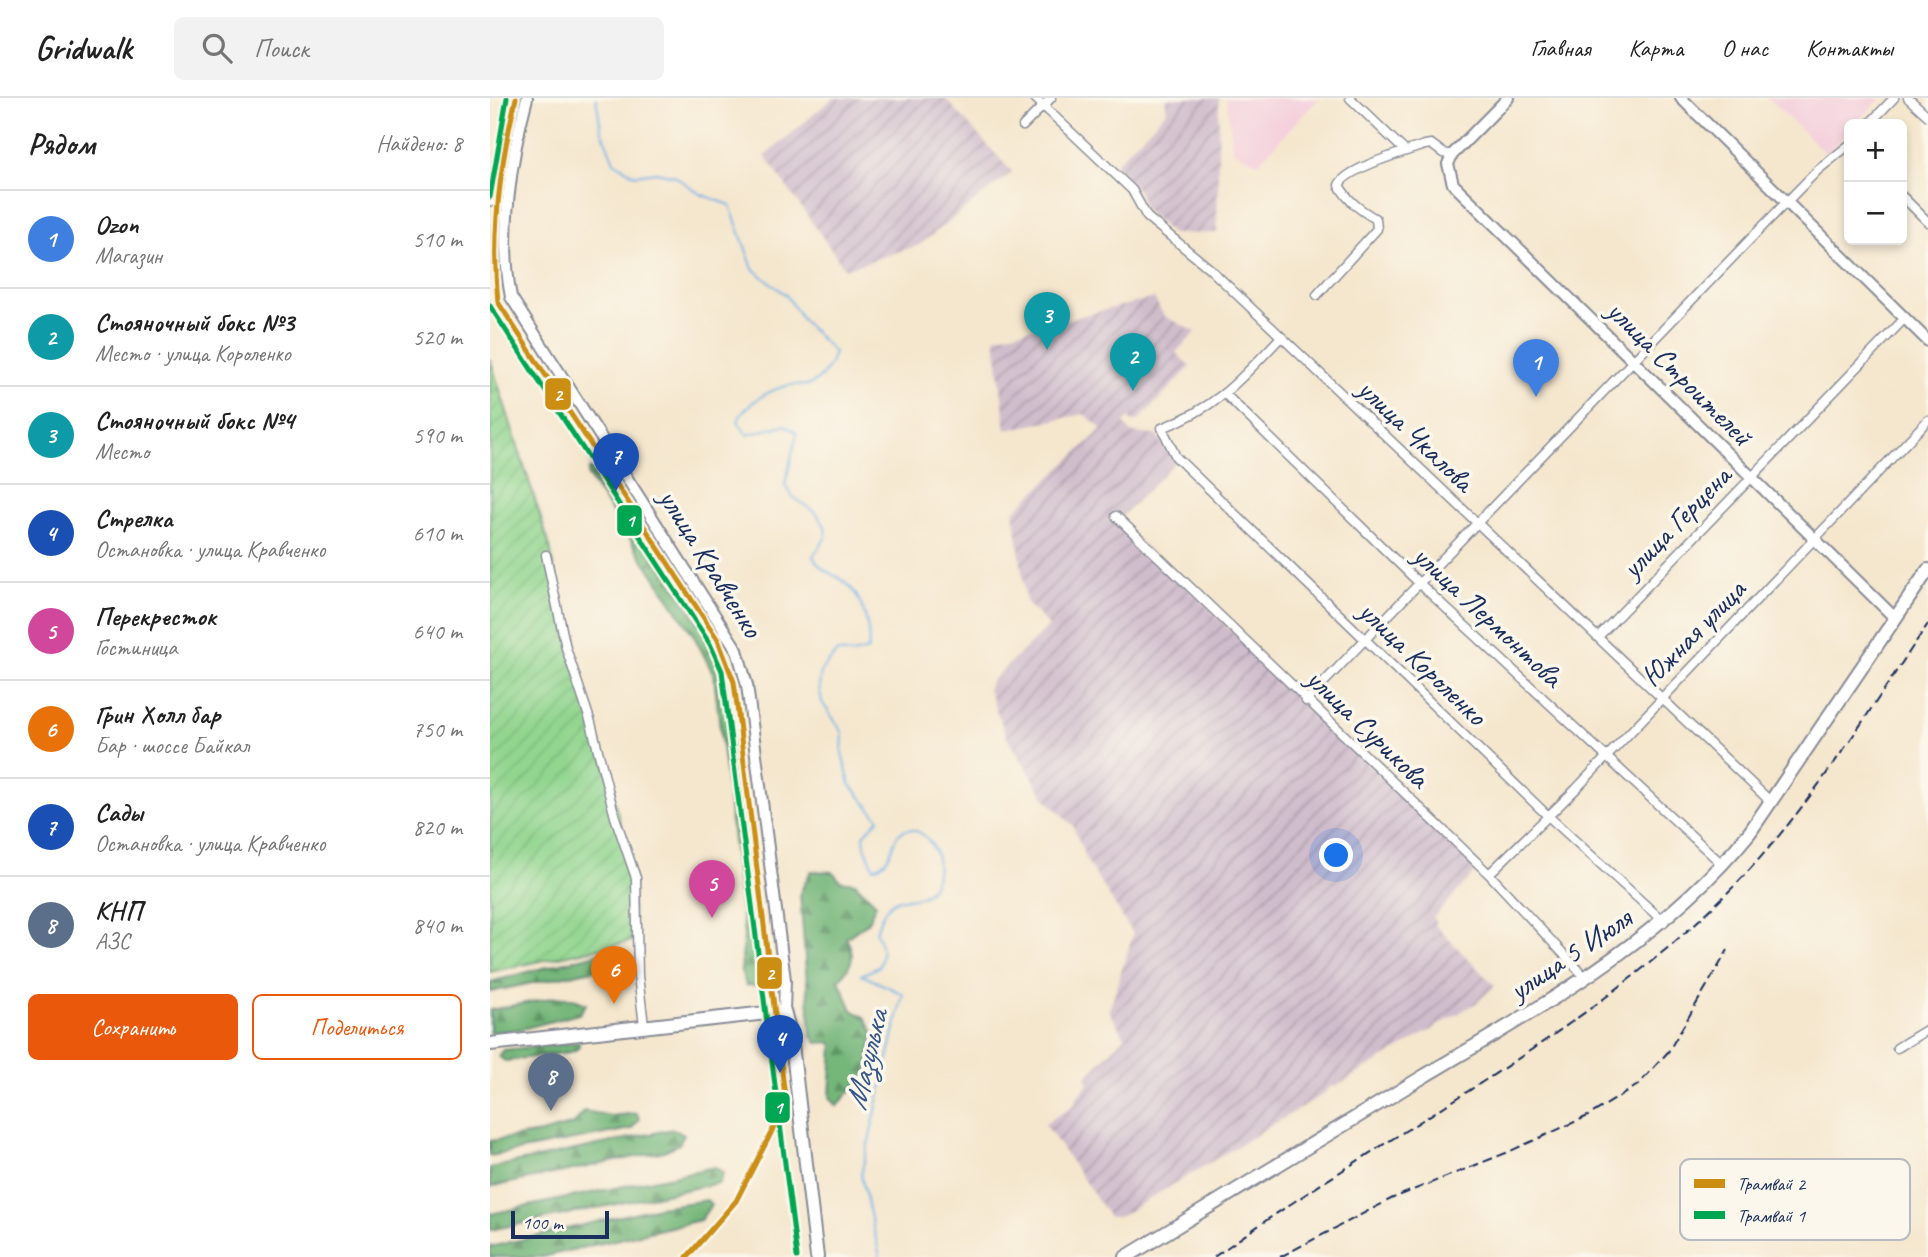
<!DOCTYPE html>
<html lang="ru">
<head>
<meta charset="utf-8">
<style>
	:root { --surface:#fff; --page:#f2f2f2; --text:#222; --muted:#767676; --line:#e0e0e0; --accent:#ea580c }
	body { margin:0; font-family:Caveat,sans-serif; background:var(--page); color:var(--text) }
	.controls { position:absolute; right:21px; top:21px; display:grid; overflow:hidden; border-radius:10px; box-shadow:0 4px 10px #0003 }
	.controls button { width:63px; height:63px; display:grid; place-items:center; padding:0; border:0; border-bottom:2px solid var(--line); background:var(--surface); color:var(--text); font:35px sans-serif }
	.scale { position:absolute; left:21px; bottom:18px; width:98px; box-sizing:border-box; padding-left:7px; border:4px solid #1b2f5e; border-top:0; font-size:19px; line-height:24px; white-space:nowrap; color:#1b2f5e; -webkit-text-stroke:5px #fbf7ec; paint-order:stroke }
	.you { position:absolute; left:847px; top:758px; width:24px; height:24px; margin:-18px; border:5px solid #fff; border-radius:50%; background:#1a73e8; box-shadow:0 0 0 10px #1a73e833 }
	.badge { display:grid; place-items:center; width:46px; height:46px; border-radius:50%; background:var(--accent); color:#fff; font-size:23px; font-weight:700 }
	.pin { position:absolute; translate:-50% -58px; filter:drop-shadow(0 2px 4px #0008) }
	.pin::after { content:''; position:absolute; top:37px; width:24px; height:21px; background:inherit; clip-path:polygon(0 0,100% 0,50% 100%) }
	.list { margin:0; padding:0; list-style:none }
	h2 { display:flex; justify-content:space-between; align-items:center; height:91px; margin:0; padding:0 28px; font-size:30px }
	h2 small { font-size:23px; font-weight:400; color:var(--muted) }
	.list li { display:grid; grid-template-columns:46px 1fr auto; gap:21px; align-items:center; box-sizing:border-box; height:98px; padding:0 28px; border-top:2px solid var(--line) }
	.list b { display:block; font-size:26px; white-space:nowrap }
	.list p { margin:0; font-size:23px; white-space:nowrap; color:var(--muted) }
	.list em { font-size:23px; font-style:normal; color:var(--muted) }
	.actions { display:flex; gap:14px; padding:21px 28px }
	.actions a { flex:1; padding:16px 0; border:2px solid var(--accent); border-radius:10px; text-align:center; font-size:24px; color:var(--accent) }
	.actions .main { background:var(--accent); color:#fff }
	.icon { flex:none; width:38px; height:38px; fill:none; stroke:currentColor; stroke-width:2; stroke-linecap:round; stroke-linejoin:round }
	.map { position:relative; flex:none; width:1438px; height:1159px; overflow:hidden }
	header { display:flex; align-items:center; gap:42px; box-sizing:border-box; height:98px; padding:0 35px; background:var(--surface); border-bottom:2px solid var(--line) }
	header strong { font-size:33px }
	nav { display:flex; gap:38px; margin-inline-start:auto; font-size:24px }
	.search { width:490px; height:63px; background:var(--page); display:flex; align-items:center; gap:18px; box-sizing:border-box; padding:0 24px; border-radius:10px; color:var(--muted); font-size:26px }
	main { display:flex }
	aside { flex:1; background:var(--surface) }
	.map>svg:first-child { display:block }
</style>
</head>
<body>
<header>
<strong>Gridwalk</strong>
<div class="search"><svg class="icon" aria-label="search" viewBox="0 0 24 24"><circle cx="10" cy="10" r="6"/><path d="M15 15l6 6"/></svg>Поиск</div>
<nav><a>Главная</a><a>Карта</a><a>О нас</a><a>Контакты</a></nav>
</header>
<main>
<aside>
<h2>Рядом<small>Найдено: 8</small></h2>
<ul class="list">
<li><span class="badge" style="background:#3f7fe0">1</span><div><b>Ozon</b><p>Магазин</p></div><em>510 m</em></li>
<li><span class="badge" style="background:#0f9aa8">2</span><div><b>Стояночный бокс №3</b><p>Место · улица Короленко</p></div><em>520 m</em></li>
<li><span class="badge" style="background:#0f9aa8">3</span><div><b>Стояночный бокс №4</b><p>Место</p></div><em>590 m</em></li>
<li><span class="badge" style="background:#1a4fb4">4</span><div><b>Стрелка</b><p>Остановка · улица Кравченко</p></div><em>610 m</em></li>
<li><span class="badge" style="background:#d1479c">5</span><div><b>Перекресток</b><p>Гостиница</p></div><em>640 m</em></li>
<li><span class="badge" style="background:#e8710a">6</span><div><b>Грин Холл бар</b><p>Бар · шоссе Байкал</p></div><em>750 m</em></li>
<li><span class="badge" style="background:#1a4fb4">7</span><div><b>Сады</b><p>Остановка · улица Кравченко</p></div><em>820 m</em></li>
<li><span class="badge" style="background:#5c6f8a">8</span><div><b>КНП</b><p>АЗС</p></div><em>840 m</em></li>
</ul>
<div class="actions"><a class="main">Сохранить</a><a>Поделиться</a></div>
</aside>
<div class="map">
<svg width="1438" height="1159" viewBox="0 0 1438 1159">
	<defs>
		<pattern id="industrial-furrows" width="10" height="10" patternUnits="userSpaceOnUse" patternTransform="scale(1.75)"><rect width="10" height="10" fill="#d0bdcc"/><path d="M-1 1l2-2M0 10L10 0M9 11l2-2" fill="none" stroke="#a89aa9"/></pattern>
		<pattern id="forest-firs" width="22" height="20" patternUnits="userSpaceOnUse" patternTransform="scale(1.75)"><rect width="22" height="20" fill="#74b679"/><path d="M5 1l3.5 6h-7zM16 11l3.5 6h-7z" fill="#5e9466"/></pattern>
		<pattern id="garden-furrows" width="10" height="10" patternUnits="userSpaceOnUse" patternTransform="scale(1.75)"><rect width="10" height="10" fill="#91d58e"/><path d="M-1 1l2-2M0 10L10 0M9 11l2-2" fill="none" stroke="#7cb77d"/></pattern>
	</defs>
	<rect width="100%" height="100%" fill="#fbf7ec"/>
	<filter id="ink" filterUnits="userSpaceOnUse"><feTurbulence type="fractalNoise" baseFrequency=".0143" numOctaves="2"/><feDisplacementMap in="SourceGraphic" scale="14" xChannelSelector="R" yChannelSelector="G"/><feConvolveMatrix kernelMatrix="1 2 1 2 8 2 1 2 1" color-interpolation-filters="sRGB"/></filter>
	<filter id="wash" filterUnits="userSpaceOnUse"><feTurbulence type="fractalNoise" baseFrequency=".00686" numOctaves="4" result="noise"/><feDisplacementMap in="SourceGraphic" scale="28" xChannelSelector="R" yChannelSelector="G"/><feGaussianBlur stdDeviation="1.57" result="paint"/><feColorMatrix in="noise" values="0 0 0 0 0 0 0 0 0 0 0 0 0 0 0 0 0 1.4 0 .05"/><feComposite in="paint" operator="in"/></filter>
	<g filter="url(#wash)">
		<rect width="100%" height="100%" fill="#f5e7ce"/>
		<path fill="#f4cfdc" d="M736,0H829L768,65L743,53Z
			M1278,0H1391L1365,26H1359V32L1336,56Z"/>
		<path fill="url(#industrial-furrows)" d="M343,0H455L522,74L429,147L355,171L275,58Z
			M675,0H729L727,135L682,136L654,110L649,94L625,66L677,13Z
			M664,200L674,218L706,234L686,254L700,269L649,322L643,324L639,320L634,325L641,335L666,337L686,363L628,422L987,772L943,820L946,823L944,826L1005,888L986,905L845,989L842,987L832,997L629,1119H619L555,1026L585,1006L586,1000L599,985L596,979L635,939L619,913L643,836L597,763L583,728L556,701L517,639L498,592L502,583L559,528L536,504L524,413L612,331L594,316L516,332L505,239Z"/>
		<path fill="url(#forest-firs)" stroke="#48726c" stroke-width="2" d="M105,370L224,547L234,581L272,839L275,880L268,888L256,887L251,873L254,838L224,577L204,538L98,378L99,371Z
			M321,773L343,774L350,783L365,785L386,806L377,825L356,840C367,859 362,866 349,882L362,912L376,920L383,934L377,975L347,1008L340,999L343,948L340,944L327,945L321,937L310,795Z
			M110,855H125L127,867L0,894V884Z
			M66,899L84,901L96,906L89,916L32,931L0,935V912Z
			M89,944V950L80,954L15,963L8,958L13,952Z
			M94,1013L121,1018L147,1015L149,1022L141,1031L0,1058V1043L51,1035L84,1026Z
			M183,1031L194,1036L189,1046L174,1053L0,1089V1070Z
			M225,1069L233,1075L229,1085L0,1132V1116Z
			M217,1102L221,1107L210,1122L52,1159H0V1149L169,1109Z"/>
		<path fill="url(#garden-furrows)" stroke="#568276" stroke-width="2" d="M0,261L60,449L72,516L108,637L143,777L142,843L0,874Z"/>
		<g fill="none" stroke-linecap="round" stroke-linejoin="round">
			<path stroke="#74b2e7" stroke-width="2" d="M106,0L111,31L124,64L145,77L166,74L185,78L210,96L240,107L263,171L296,197L314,224L344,254C340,268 333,282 318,287C312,288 306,286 301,287C282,290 255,305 248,323L257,337L294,327L307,335L295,387L303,399L326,415L335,428L336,439L323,458C330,474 343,474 356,485C373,499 381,531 378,552L363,556L347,554L331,573L329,589L332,604L353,635L352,655L360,686L389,721L374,737L375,748L384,770C408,762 398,737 416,732C425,730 434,736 439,743C453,759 451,795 425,800C414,802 410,798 400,806C392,814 389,824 386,834C392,847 394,855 389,869L371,877
				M372,877L413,896L371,1077L390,1159"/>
		</g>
	</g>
	<g filter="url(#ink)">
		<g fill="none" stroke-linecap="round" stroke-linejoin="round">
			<defs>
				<path id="minor" d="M545,0L642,92L657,119L719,170L1281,704
					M860,0L915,53
					M1418,0L1438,18
					M1379,26L1404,0
					M533,28L561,0
					M1412,98L1438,124
					M0,103L19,107
					M827,197L887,131L886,121C870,112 858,103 849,87C856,70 917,53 935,47L941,46L953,55L962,57
					M790,240C750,282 728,309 672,330L686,359L1057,717L1174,824
					M736,297L929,485L1233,767
					M626,418L999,776L1095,879
					M56,457L76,550L101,625L125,719L146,780L148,878L154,927
					M1108,539L1415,220
					M816,603L1272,129L1328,72L1359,47
					M999,776L1086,691L1438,322
					M1407,950L1438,931"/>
				<path id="major" d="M37,0C21,59 9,139 21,199L247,552L257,587L295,882L294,913
					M1018,0L962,57L958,66L963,86L1405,520
					M1191,0L1438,243"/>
				<path id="highway" d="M0,946L294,913L301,938L327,1159
					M636,1159C734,1099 832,1039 931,980C1050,909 1172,843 1260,734L1438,472"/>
			</defs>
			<use href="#minor" stroke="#888b96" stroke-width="11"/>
			<use href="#major" stroke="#888b96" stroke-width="14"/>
			<use href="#highway" stroke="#888b96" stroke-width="16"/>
			<use href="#minor" stroke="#fff" stroke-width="8"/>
			<use href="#major" stroke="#fff" stroke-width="10"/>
			<use href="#highway" stroke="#fff" stroke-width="12"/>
			<path stroke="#1b2f5e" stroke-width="2" stroke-dasharray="10 5" stroke-linecap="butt" d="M724,1159C897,1033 1097,940 1247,785C1322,707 1378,614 1438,526
				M790,1159L903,1100L1016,1055L1098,1018L1148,987L1178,954L1238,852"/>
			<defs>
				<path id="tram-1" d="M26,0C10,66 1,136 8,204L228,542L244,584L296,1006L246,1103L197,1159"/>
				<path id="tram-2" d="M0,99L17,0
					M0,208L220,546L232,573L307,1159"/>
			</defs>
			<use href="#tram-1" stroke="#fbf7ec" stroke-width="10"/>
			<use href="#tram-2" stroke="#fbf7ec" stroke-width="10"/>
			<use href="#tram-1" stroke="#cb8e13" stroke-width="5"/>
			<use href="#tram-2" stroke="#00a651" stroke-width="5"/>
		</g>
	</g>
	<g text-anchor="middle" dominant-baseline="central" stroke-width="7" stroke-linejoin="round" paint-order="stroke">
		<g font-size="30" fill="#1b2f5e" stroke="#fbf7ec">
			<text transform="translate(1190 275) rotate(45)">улица Строителей</text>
			<text transform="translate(926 337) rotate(44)">улица Чкалова</text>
			<text transform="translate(1186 424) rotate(-46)">улица Герцена</text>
			<text transform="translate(221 465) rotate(58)">улица Кравченко</text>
			<text transform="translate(998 518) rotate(43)">улица Лермонтова</text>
			<text transform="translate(1203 535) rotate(-46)">Южная улица</text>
			<text transform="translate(933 565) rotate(44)">улица Короленко</text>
			<text transform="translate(878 630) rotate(44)">улица Сурикова</text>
			<text transform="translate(1080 856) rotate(-34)">улица 5 Июля</text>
		</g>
		<g font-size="32" font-style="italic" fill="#365687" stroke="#fbf7ec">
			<text transform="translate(376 962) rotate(-77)">Мазулька</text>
		</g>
	</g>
	<rect x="1190" y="1061" width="230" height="81" rx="10" fill="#fbf7ec" stroke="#b8bbc1" stroke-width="2"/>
	<rect x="1204" y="1081" width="31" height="9" fill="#cb8e13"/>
	<rect x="1204" y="1113" width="31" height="8" fill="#00a651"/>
	<g font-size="19" fill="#1b2f5e">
		<text x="1247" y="1092">Трамвай 2</text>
		<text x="1247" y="1124">Трамвай 1</text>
	</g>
	<g stroke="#fbf7ec" stroke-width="2.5">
		<rect x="54" y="279" width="28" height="34" rx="7" fill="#cb8e13"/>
		<rect x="126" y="406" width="27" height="33" rx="7" fill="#00a651"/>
		<rect x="266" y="858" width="27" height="34" rx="7" fill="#cb8e13"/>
		<rect x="274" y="993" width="27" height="33" rx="7" fill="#00a651"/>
	</g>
	<g font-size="19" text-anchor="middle" font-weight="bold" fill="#fff">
		<text x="68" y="303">2</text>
		<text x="140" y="429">1</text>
		<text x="280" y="882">2</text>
		<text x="288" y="1016">1</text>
	</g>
</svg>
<div class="controls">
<button>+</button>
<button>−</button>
</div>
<div class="scale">100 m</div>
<div class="you"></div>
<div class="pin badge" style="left:1046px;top:299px;background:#3f7fe0">1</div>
<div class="pin badge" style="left:643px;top:293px;background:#0f9aa8">2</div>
<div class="pin badge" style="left:557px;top:252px;background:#0f9aa8">3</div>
<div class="pin badge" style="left:290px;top:975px;background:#1a4fb4">4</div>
<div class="pin badge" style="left:222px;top:820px;background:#d1479c">5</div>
<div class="pin badge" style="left:124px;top:906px;background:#e8710a">6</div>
<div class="pin badge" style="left:126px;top:393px;background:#1a4fb4">7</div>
<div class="pin badge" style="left:61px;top:1013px;background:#5c6f8a">8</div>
</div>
</main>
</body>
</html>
